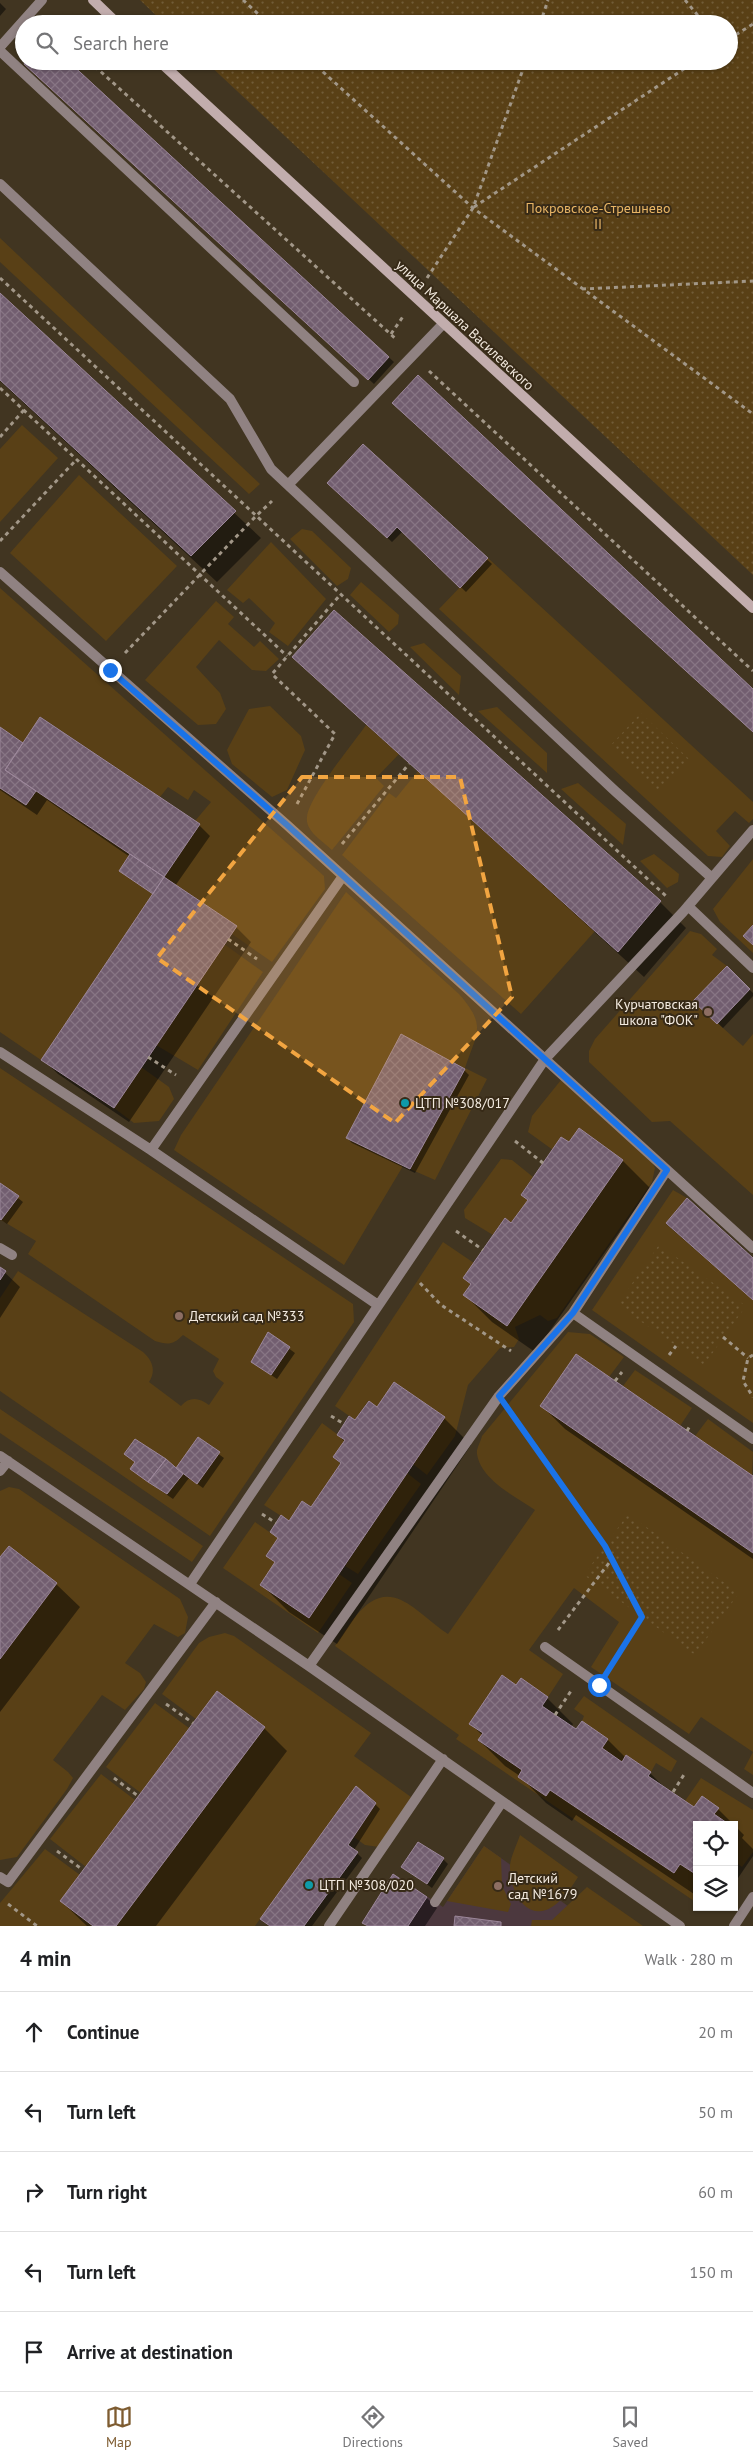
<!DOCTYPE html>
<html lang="en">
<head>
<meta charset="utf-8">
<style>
	:root { --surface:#fff; --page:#f6f6f6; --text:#202124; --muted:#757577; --line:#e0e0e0; --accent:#7e5c31 }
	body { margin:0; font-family:"PT Sans",sans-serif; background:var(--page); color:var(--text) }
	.controls { position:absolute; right:15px; bottom:15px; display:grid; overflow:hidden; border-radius:0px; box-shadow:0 1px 4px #0004 }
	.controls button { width:45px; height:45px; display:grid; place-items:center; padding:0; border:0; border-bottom:1px solid var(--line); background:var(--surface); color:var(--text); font:25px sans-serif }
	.stop { position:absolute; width:15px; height:15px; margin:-11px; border:4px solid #1a73e8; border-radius:50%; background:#fff }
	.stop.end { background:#1a73e8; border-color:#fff; box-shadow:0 1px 5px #0008 }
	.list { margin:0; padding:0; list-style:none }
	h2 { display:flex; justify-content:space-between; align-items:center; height:65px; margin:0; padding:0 20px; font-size:21px }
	h2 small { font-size:16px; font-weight:400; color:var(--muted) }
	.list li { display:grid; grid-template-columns:32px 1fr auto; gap:15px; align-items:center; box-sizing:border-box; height:80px; padding:0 20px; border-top:1px solid var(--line) }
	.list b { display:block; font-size:19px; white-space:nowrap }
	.list em { font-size:16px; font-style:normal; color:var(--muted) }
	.icon { flex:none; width:28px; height:28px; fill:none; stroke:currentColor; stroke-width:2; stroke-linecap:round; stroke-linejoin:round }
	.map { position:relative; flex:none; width:753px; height:1926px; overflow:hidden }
	.search { position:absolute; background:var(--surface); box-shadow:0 1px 4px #0004; left:15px; right:15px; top:15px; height:55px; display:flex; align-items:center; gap:12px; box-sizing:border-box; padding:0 18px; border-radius:28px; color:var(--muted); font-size:19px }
	.sheet { height:465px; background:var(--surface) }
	nav { display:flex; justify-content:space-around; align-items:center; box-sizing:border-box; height:70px; border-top:1px solid var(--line); background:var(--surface); font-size:14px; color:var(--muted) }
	nav a { display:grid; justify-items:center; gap:2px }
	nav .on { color:var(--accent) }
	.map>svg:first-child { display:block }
</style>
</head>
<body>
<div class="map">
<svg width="753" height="1926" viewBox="0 0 753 1926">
	<defs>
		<pattern id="park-dots" width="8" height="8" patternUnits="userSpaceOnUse" patternTransform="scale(1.25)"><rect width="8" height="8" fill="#594016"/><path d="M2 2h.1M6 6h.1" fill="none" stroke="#715c38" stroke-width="1.8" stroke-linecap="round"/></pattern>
		<pattern id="building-cross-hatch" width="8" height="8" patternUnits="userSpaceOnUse" patternTransform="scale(1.25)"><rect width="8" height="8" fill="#725e70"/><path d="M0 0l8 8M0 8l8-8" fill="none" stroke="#877584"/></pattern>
	</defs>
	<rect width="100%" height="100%" fill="#413521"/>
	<path fill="#4c383e" d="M484,1846L596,1926H368L362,1923L393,1874L443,1907Z"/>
	<path fill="#594016" d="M0,238L260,484L249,494L0,262Z
		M22,425L58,458L0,522V449Z
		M79,475L177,566L106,641L10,553Z
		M302,529L312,531L351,568L348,579L337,586L290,539Z
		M271,542L326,599L288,646L269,632L275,623L249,598L243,603L227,590Z
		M488,558L753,802V819L749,823L735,811L716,831L730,846L722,857L708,856L439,609Z
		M361,582L399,615L398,624L389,632L350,595Z
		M0,588L324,876L325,889L272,962L232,934L164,877L200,824L195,821L211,802L194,790L188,800L168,787L160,797L41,717L23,743L0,727Z
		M216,601L234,617L228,624L254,647L260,641L279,659L266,671L252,670L219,640L196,667L220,693L226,709L216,724L198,725L145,680Z
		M424,643L461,676L459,695L410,647Z
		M270,706L301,736L305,750L287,790L272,797L232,764L227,750L249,709Z
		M497,707L547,753V773L478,711Z
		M366,725L399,754L376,778L384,786L332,850C323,841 305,831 307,817C309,796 353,744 366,725Z
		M418,771L595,931L521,1014L342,855L389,793L396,798Z
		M578,783L626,824L623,845L561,789Z
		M0,788L26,805L36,791L130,854L153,894L41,1060L0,1032Z
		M654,854L679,874L678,882L667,888L640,861Z
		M753,859V925L743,936L753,945V953L720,922L713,909Z
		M346,892L459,994C487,1026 477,1032 465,1068L487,1079L435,1180L410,1169L464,1069L401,1034L346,1138L403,1166L344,1265L174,1150L181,1135Z
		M690,931L701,934L717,949L712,955L727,966L693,1001L743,1046L753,1034V1195L670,1121L652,1122L589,1062V1051L595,1039Z
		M224,944L263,972L198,1070L156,1045Z
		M141,1067L169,1087L174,1099L159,1121L134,1123L114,1108Z
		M0,1068L353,1304L354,1322L210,1536L0,1391V1298L18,1271L143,1352C153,1361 156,1371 149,1382L181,1406C190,1396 199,1398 209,1405L224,1383L216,1377L213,1371L219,1359L183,1335C173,1345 168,1345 155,1341L28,1254L36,1241L1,1220L18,1196L0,1183Z
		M561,1080L650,1158L655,1168L652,1182L557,1318L548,1321L540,1315L515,1327L519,1339L514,1347L500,1348L468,1385L455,1436L427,1475L413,1464L445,1417L394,1382L377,1407L368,1401L355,1420L335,1406L443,1242L474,1263L463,1278L471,1284L463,1295L507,1326L623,1160L579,1129L569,1142L553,1150L528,1132L532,1116Z
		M501,1159L512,1160L533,1177L521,1194L528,1200L511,1223L504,1219L493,1235L465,1218L464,1210Z
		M673,1190L687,1198L666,1224L753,1300V1423L592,1310Z
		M568,1332L590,1334L624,1357L609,1377L540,1406L753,1553V1775L744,1769L753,1752L701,1717L689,1734L591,1667L619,1622L574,1588L529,1650L563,1674L548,1697L521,1678L516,1685L502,1675L469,1724L483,1733L478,1741L522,1770L518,1777L546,1796L550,1790L674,1873L680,1864L697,1875V1903L456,1739L459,1735L335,1646C350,1625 369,1585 401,1600C418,1608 432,1624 448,1634L535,1510C516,1497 481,1480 477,1454C476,1449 481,1441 482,1436Z
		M635,1370L692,1408L680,1426L623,1386Z
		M0,1409L203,1546L192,1562L0,1433Z
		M708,1419L753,1452L752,1476L695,1436Z
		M322,1423L345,1440L333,1457L341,1463L311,1507L302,1501L289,1521L264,1505Z
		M407,1473L421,1484L358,1574L345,1566Z
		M9,1487L19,1489L180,1599L188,1617L185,1633L178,1637L154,1624L125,1663L140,1673L146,1682L144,1689L125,1710L102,1695L53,1760L68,1772L73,1778L67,1789L17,1857L0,1860V1659L57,1583L9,1546L0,1557V1491Z
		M255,1522L278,1538L266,1555L275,1562L260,1585L309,1618L339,1574L352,1583L318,1633L223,1568Z
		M225,1633L234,1636L371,1733L354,1756L411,1797L379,1847L365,1845L354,1837L376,1803L356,1786L255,1926H116L264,1727L217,1691L196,1719L162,1694L199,1643L209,1637Z
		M584,1696L677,1761L671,1772L656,1763L651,1772L626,1756L622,1762L602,1748L608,1739L582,1721L584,1716L574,1709Z
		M155,1703L189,1728L141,1793L106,1767Z
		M101,1774L135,1800L86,1867L50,1839Z
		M701,1778L753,1810V1852L742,1867L734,1861V1825H730L714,1814L719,1808L702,1796L694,1807L685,1801Z
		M520,1835L578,1877C571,1888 560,1905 546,1910C521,1918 509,1884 510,1865C511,1856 517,1844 520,1835Z
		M484,1846L501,1858L502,1886L511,1904L508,1912L447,1901Z
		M45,1849L80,1875L60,1901L93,1926H0V1903Z
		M587,1887L643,1926H531L532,1920H552Z"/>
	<path fill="url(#park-dots)" d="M140,0H753V575L205,61H729V24H165Z
		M641,713L689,759L658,791L610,746Z
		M659,1245L746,1306L704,1365L617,1305Z
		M628,1514L739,1593L695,1655L584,1575Z"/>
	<path fill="#0007" d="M0,3L6,9L0,16Z
		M66,61L394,362L374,384L31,69Z
		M0,294L261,538L217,582L0,381Z
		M363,446L492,564L466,592L403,531L392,542L334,488Z
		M334,612L660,902L686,928L644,977L293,657Z
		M41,719L199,825L210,836L175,886L236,927L251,942L129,1122L58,1074L43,1059L154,895L121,871L130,857L47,800L37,815L0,790V728L24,744Z
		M727,968L753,993V996L723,1028L695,1001Z
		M464,1070L469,1075L415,1173L352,1143L347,1138Z
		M579,1130L623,1161L650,1188L535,1352L492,1322L465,1295L472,1285L465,1278L512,1225Z
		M0,1184L23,1202L7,1224L0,1219Z
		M0,1268L20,1287L0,1318Z
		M269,1334L295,1353L277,1379L252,1362Z
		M394,1384L444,1418L471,1445L337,1644L289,1612L262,1585L276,1564L268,1555L279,1539L271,1532L311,1509L341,1464L334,1457L345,1442L338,1435L378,1408Z
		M542,1406L753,1478V1559L565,1429Z
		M198,1439L224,1458L203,1488L189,1478L173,1499L137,1474L136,1463L126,1454L177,1470Z
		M9,1548L56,1584L80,1607L0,1712V1559Z
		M517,1687L547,1698L573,1724L571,1727L576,1731L582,1723L608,1740L626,1758L650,1773L667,1790L695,1809H718L744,1835L742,1838L753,1849V1856L734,1884V1825H697V1896L576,1815L572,1821L546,1803L520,1776L505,1766L479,1740L483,1736L471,1724Z
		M264,1728L287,1751L156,1926H87L61,1901Z
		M375,1804L380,1809L354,1850L362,1858L312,1926H270L267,1924L262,1919Z
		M443,1859L448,1864L432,1888L403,1867Z
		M394,1876L427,1898L437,1908L425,1926H367L364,1922Z"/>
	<path fill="url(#building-cross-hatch)" stroke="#9c879a" d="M26,61H68L389,357L368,380L24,64Z
		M0,293L236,511L191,556L0,380Z
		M418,375L753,689V732L392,403Z
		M363,444L488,558L460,588L397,527L387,538L327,483Z
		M334,610L661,901L618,952L292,657Z
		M40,717L200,824L164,877L5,770Z
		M0,727L23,743L5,770L36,791L26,805L0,788Z
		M130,854L164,877L153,894L119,871Z
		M164,877L237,926L114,1108L41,1060Z
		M753,925V945L743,936Z
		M727,966L750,989L717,1024L693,1001Z
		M401,1034L465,1069L410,1169L346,1138Z
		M579,1128L623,1160L507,1326L463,1295L471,1284L463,1278L505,1218L511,1223L528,1200L521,1195L561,1137L569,1142Z
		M0,1183L19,1196L1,1220L0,1219Z
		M687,1198L753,1258V1300L666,1223Z
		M0,1267L6,1271L0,1280Z
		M268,1332L290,1347L271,1375L251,1362Z
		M576,1354L753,1476V1553L540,1406Z
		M394,1382L445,1417L309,1618L260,1585L275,1562L266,1556L278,1538L270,1532L281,1515L289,1521L302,1501L311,1507L341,1463L333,1457L345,1440L337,1435L349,1416L355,1420L369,1401L377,1407Z
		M198,1437L220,1452L197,1484L176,1468Z
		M135,1439L166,1459L148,1482L130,1469L135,1462L124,1454Z
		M166,1459L183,1474L167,1494L148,1482Z
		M9,1546L57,1583L0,1659V1557Z
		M502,1675L516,1685L521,1678L548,1697L542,1706L576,1729L582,1721L608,1739L602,1748L622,1762L626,1755L651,1772L648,1776L694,1807L702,1796L719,1808L714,1814L730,1825H697V1875L680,1864L674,1873L550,1790L546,1796L518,1777L522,1770L478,1740L483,1733L469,1724Z
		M217,1691L265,1727L116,1926H93L60,1901Z
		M356,1786L376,1803L348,1845L358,1852L304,1926H270L260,1919Z
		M418,1842L444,1858L427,1884L401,1867Z
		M393,1874L427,1897L408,1926H368L362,1923Z
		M455,1916L501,1922V1926H454Z"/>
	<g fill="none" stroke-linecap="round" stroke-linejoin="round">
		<path stroke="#a29788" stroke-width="3" stroke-dasharray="4 4" stroke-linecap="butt" d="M243,0L269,24
			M685,0L705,24
			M540,24L548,0
			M729,39L753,24
			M89,61L397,340
			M311,61L473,208L753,414
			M474,207L696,61
			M0,278L667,897
			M427,278L473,208L526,61
			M582,289L753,281
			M391,334L404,315
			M429,371L753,671
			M0,388L287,656
			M0,437L24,410
			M0,541L76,460
			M125,653L256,516L272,501
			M297,804L335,734L272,674L340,595
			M342,844L409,764
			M228,939L257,959
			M148,1057L176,1075
			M515,1141L543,1163
			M456,1231L483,1250
			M420,1283L441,1305L511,1351
			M723,1337L748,1358
			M669,1355L676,1346
			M753,1355L748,1358L743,1381L753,1397
			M615,1381L622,1372
			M512,1415L605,1546L642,1617L611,1665
			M331,1416L344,1424
			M687,1431L691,1424
			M262,1514L276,1523
			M558,1630L612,1559
			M166,1704L193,1723
			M555,1715L571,1691
			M114,1778L138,1796
			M673,1792L685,1773
			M57,1851L83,1870
			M8,1904L37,1926"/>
		<path stroke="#908282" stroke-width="10" d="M0,47L42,0
			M0,51L354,382
			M0,184L230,399L271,469L288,485
			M443,324L288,485L615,791L712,878
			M0,572L287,825L753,1248
			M688,906L753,968
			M0,1052L151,1150L378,1305
			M151,1150L343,876
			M0,1248L12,1255
			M573,1313L753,1439
			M0,1456L309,1666L680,1926
			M0,1471L8,1461
			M190,1584L545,1059L683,912L753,830
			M545,1647L753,1793
			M309,1666L499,1396L573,1313L667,1170
			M0,1877L8,1882L216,1602
			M435,1902L502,1802
			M329,1926L443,1759
			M734,1926L753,1897"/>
		<path stroke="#c2adad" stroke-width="10" d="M93,0L118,24
			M159,61L753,608"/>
	</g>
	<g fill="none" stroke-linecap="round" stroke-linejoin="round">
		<path stroke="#1a73e8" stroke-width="6" d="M110,670L287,825L667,1170L573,1313L499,1396L605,1546L642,1617L599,1685"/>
	</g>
	<path fill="#f2a541" fill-opacity="0.2" stroke="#f2a541" stroke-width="4" stroke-dasharray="10 6" stroke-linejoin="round" d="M302,777H460L512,997L395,1123L157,958Z"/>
	<g fill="#8d6e63" stroke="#372a17" stroke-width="2">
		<circle cx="708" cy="1012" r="5"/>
		<circle cx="179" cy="1316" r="5"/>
		<circle cx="498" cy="1886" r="5"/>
	</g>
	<g fill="#0f9aa8" stroke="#372a17" stroke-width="2">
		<circle cx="405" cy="1103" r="5"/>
		<circle cx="309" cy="1885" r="5"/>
	</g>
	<g text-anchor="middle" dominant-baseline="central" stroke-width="4" stroke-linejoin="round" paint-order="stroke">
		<g font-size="14" fill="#e8b565" stroke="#372a17">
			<text x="598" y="208">Покровское-Стрешнево<tspan x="598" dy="16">II</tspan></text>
		</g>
		<g font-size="14" fill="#f4ebe0" stroke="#372a17">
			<text transform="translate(465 325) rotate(43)">улица Маршала Василевского</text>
		</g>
		<g font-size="14" fill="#f4ebe0" stroke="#372a17" text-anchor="start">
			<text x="698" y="1004" text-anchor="end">Курчатовская<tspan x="698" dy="16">школа "ФОК"</tspan></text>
			<text x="415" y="1103">ЦТП №308/017</text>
			<text x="189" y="1316">Детский сад №333</text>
			<text x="508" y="1878">Детский<tspan x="508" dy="16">сад №1679</tspan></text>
			<text x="319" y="1885">ЦТП №308/020</text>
		</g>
	</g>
</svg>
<div class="controls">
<button><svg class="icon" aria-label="locate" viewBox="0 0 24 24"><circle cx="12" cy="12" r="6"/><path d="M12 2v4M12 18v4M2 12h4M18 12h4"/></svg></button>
<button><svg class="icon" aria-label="layers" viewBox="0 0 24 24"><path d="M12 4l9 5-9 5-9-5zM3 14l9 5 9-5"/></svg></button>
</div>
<div class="stop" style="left:599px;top:1685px"></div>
<div class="stop end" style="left:110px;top:670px"></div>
<div class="search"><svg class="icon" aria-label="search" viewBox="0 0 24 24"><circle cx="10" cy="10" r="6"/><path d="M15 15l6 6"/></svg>Search here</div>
</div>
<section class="sheet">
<h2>4 min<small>Walk · 280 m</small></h2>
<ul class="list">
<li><svg class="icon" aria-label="ahead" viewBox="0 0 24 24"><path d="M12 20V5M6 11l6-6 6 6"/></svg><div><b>Continue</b></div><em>20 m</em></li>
<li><svg class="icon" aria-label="left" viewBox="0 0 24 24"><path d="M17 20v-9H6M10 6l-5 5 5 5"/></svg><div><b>Turn left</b></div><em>50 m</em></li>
<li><svg class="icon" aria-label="right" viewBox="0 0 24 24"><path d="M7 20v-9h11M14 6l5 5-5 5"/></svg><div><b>Turn right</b></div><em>60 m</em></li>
<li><svg class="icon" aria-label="left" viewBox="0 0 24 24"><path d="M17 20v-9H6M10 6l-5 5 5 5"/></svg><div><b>Turn left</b></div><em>150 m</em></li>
<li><svg class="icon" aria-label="arrive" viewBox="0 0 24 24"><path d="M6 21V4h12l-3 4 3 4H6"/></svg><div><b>Arrive at destination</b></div></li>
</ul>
</section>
<nav>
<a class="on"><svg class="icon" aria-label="map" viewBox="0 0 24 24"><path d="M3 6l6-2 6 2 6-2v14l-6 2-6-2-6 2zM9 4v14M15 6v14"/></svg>Map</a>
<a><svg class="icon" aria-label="directions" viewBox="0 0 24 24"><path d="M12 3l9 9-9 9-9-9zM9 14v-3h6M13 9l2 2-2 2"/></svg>Directions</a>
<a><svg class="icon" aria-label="saved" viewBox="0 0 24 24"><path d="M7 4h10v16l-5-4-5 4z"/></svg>Saved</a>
</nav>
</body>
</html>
